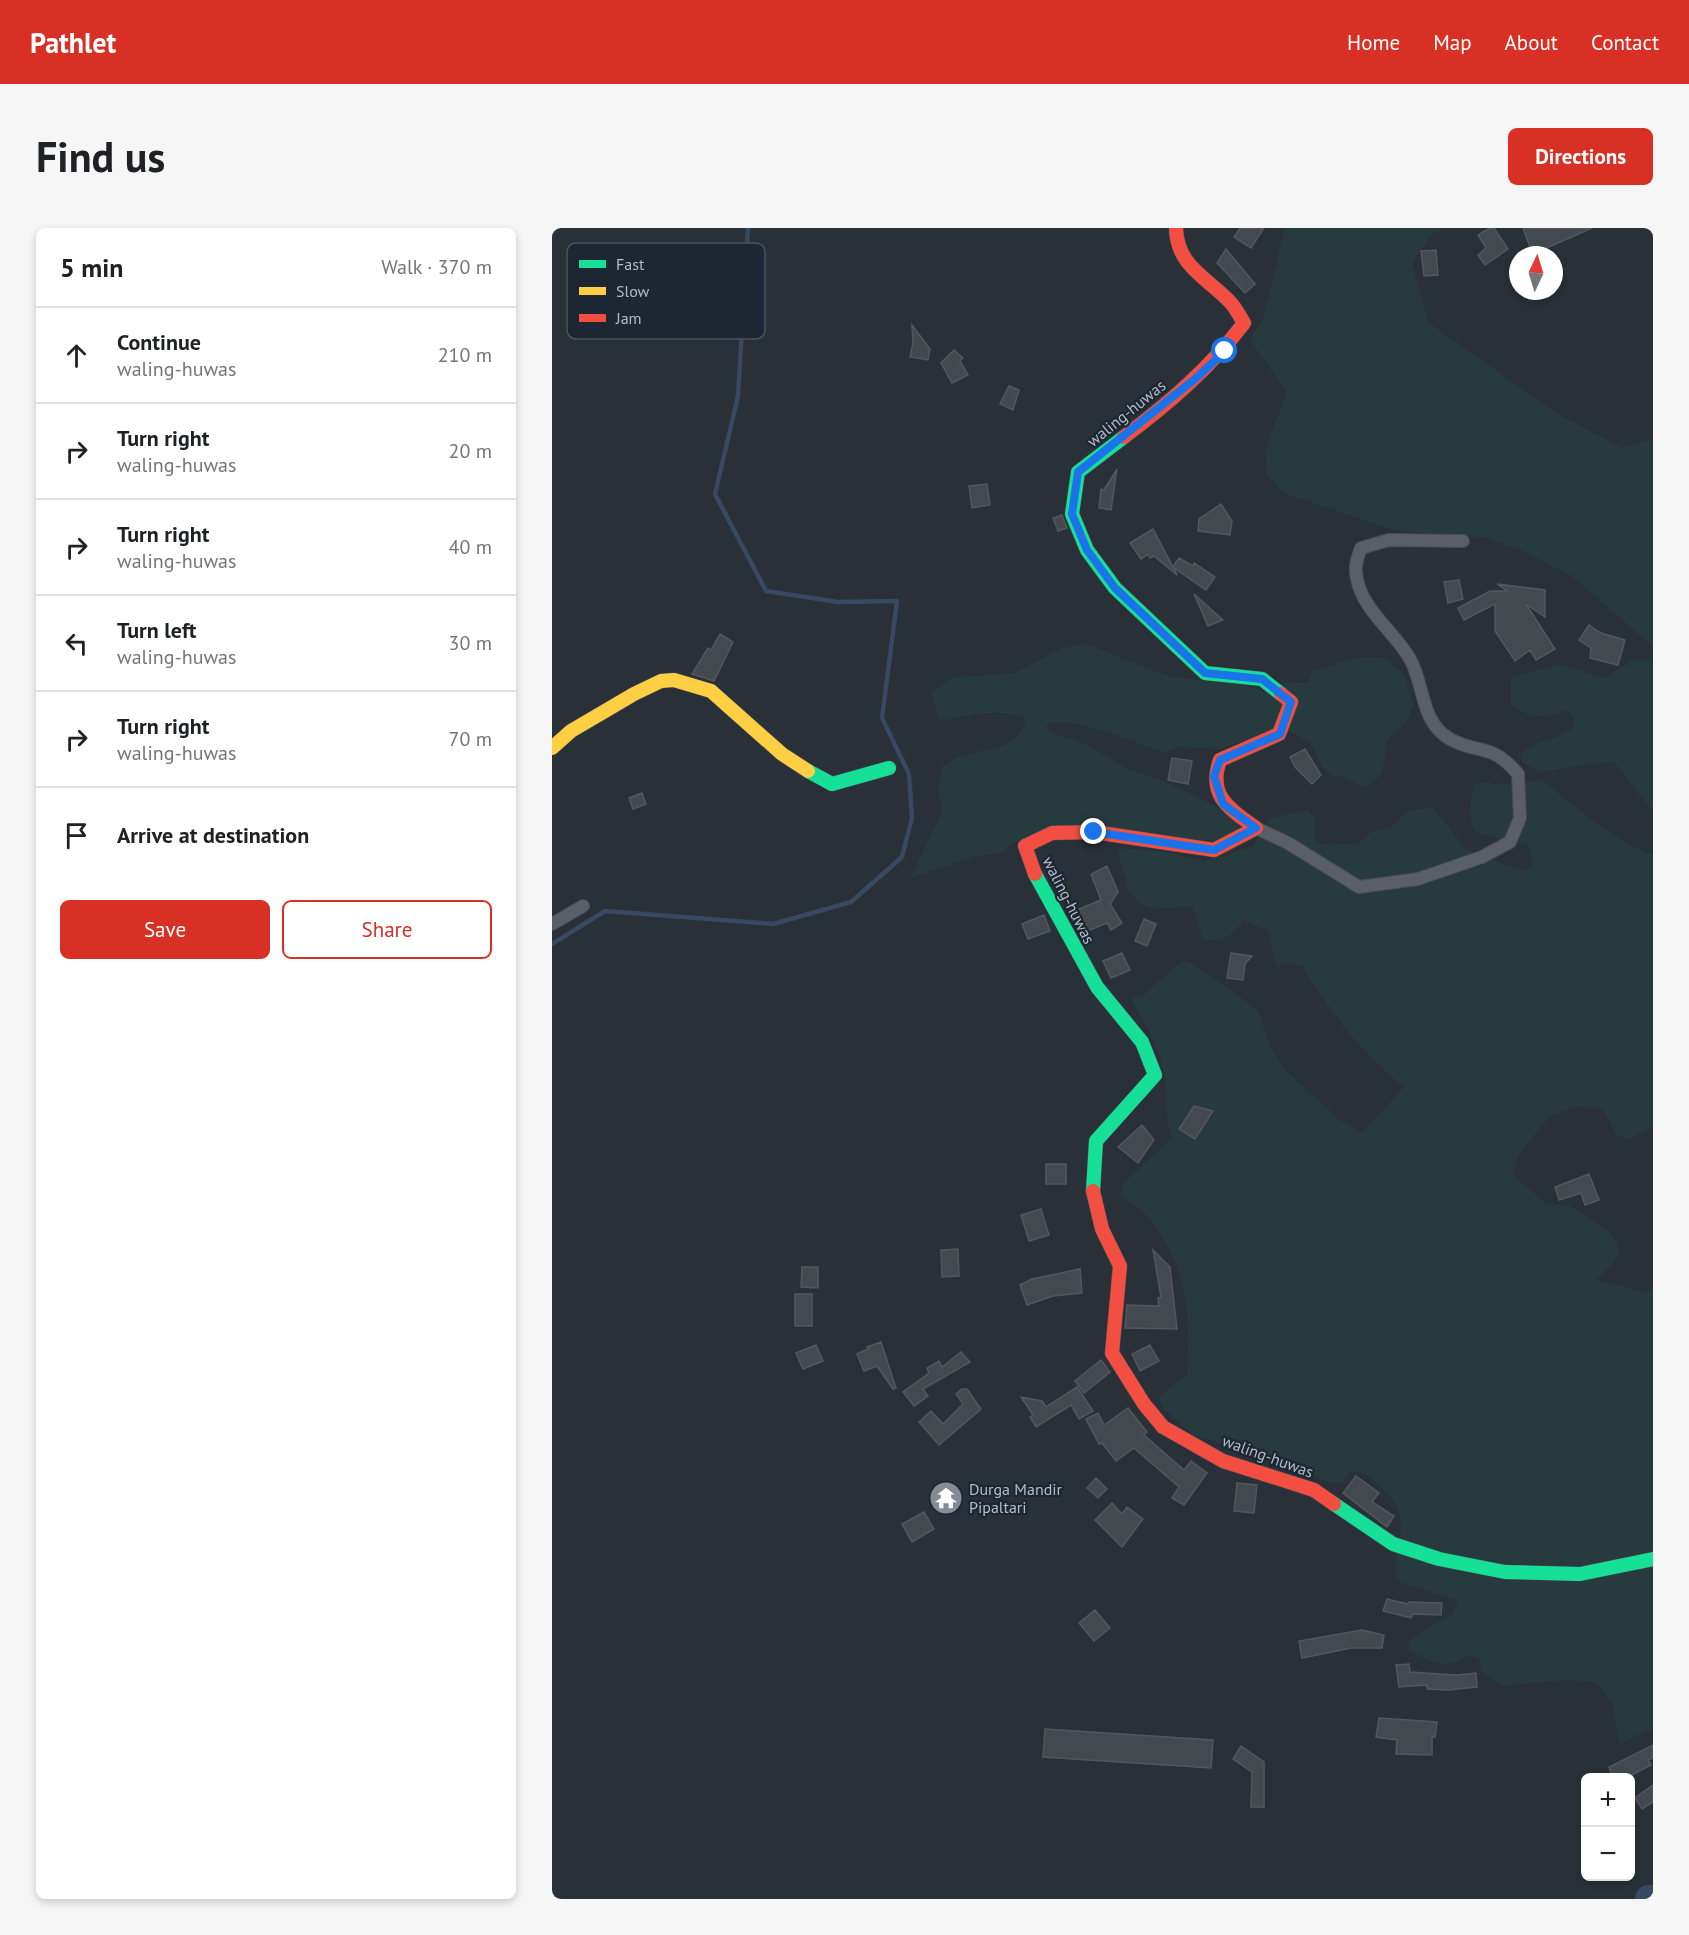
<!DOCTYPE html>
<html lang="en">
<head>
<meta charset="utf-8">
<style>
	:root { --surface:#fff; --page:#f6f6f6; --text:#202124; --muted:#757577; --line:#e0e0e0; --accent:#d93025 }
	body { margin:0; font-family:"PT Sans",sans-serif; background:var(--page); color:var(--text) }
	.controls { position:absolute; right:18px; bottom:18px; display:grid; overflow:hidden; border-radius:9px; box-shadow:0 3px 9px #0003 }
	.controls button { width:54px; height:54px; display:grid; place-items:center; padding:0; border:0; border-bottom:2px solid var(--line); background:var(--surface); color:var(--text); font:30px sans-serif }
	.compass { position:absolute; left:957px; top:18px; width:54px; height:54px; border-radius:50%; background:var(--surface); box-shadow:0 3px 9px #0003; rotate:4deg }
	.stop { position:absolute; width:18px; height:18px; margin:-14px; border:4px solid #1a73e8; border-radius:50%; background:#fff }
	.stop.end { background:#1a73e8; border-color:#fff; box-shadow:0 2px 6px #0008 }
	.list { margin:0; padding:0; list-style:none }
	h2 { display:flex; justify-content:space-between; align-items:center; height:78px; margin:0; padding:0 24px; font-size:26px }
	h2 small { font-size:20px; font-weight:400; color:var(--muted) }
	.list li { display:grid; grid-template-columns:39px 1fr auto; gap:18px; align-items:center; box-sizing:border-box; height:96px; padding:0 24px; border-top:2px solid var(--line) }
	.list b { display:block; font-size:22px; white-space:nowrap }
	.list p { margin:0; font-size:20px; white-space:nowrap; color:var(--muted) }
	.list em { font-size:20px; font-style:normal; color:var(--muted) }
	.actions { display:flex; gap:12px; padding:18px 24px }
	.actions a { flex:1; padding:14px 0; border:2px solid var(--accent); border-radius:9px; text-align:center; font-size:21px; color:var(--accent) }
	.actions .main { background:var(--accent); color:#fff }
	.icon { flex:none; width:33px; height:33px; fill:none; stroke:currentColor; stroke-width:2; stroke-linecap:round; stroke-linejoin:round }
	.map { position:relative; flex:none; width:1101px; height:1671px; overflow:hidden; border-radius:9px }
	header { display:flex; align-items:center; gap:36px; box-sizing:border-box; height:84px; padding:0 30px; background:var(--accent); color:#fff }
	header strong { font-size:28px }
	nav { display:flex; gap:33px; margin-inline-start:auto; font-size:21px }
	.intro { display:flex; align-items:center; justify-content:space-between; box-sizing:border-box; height:144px; padding:0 36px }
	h1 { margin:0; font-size:42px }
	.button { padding:15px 27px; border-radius:9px; background:var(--accent); color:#fff; font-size:21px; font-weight:700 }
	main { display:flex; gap:36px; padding:0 36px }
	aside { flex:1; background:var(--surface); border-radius:9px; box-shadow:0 3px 9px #0003 }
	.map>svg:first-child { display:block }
</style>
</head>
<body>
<header>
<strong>Pathlet</strong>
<nav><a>Home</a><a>Map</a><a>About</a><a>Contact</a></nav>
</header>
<div class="intro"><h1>Find us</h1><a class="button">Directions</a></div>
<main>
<aside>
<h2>5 min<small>Walk · 370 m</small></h2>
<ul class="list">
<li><svg class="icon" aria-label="ahead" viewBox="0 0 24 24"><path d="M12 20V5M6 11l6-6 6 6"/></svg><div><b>Continue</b><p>waling-huwas</p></div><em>210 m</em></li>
<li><svg class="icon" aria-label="right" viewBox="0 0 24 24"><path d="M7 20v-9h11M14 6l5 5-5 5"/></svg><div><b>Turn right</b><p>waling-huwas</p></div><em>20 m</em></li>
<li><svg class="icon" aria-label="right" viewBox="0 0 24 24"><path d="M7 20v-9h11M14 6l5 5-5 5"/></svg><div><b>Turn right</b><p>waling-huwas</p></div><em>40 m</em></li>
<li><svg class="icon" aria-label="left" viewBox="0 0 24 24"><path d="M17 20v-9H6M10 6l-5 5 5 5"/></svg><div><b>Turn left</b><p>waling-huwas</p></div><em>30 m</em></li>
<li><svg class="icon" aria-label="right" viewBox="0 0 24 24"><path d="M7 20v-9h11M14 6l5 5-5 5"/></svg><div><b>Turn right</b><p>waling-huwas</p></div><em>70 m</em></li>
<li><svg class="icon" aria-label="arrive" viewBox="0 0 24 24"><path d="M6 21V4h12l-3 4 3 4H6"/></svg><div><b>Arrive at destination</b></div></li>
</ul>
<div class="actions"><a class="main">Save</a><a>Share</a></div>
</aside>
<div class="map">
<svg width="1101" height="1671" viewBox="0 0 1101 1671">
	<rect width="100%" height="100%" fill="#2a3038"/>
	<path fill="#273a3e" d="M733,0H893L879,7L860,36L877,95L1006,186L1070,220L1101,210V419L1022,350L974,324L936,310L842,302L732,265L715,247L713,222L735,164L698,112L711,90Z
		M535,416L618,449L690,456L724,467L731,455L756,454L761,443L807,429L833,430L852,447L862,477L854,494L834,513C832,536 835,552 809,559L793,549L780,548L770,539L759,515L730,500L667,521L625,519L613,525C577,513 537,493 498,494L494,500L499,505L529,514L578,542L614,554L671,582L685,594L687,606L658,619L501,599L459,616L450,625L423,628L358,650L390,585L386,560L391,538C398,534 405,529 413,527C438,521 461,521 474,496L472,490C448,479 418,488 392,492L386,489L379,465L400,449L463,445L510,420Z
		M1092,431L1101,436V583L1061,533L988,544L970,534L968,528C982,510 1006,514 1022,498V491L1014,482C989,492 980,492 959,476V449L1008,436L1052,450L1079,433Z
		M991,552C1026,581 1058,610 1101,627V898L1077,911L1065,907L1052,884L1046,880L1025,879L997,888L965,930L961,947L995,976L1020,979L1060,1006L1068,1023L1062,1034L1044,1052L1093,1064L1101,1060V1501L1068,1516L1060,1474L1042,1454L1015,1452L951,1458L930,1444L927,1431L915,1427C894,1445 878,1432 855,1423L858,1411L901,1385L906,1373L845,1353C836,1313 868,1296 830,1260C817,1249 815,1244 798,1243L790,1255H778L741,1239L641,1207L612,1181L606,1169L635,1147C638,1085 637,1041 597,990C590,981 577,974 568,967L572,955L620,909C612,889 616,869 613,848C608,820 592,794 578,770L591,767L630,733L642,736L706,782L718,818L732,840L787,892L810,905L852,859C808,826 780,784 750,738L737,735L725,739C719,727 721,716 716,703L692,692C679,708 673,716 651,711L640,678L613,681L588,677L576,661L566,623L572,620L612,624L654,633L701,618L718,590L756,582L763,592L762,610L767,615L804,616L819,604L838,600L855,583L881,579L914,622L973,644L981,635L976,617L925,605C915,594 918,569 923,556L929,554L953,557Z"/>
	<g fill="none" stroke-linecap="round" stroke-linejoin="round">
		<path stroke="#384963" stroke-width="4.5" d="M0,716L53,683L221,696L299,674L350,629L360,590L357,546L330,490L345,373L286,374L214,363L163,266L186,168L196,0"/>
		<path stroke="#384963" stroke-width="28" d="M1097,1671H1101"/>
	</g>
	<path fill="#444950" stroke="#52575f" stroke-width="1.5" d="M688,0H712L699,20L682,9Z
		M938,0H942L956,21L933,37L926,27L934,20L926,7Z
		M971,0H1040L992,21L995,27H981Z
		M674,21L703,56L693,65L665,35Z
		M884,22L886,47L872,48L869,23Z
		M360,97L378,121L376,132L358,129L361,115Z
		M402,122L411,130L408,133L416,147L400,155L389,135Z
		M457,158L467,162L461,182L448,176Z
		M565,241L559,282L547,280L549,261L552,262Z
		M435,256L438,277L420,280L417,258Z
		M669,276L680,293L678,307L646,303L647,291Z
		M510,287L515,300L506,303L501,290Z
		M601,301L621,339L627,330L641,338L642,335L663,349L654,362L622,340L625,347L602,328L598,330L596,326L589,331L578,315Z
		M907,352L911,371L896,375L892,354Z
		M945,356L993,362V389L974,376L1003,421L984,432L978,422L963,433L943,403V376L912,392L906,380L938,363H955Z
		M642,366L671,392L656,398Z
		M1037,397L1049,405L1073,412L1066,437L1038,430L1039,420L1027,412Z
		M168,406L181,414L162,453L140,446L156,420L159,422Z
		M753,521L769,547L760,556L743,539L738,529Z
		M620,530L640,533L636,556L616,552Z
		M90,565L94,576L81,581L77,570Z
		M555,638L566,664L558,676L570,695L559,702L555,695L528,706L518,685L549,672L539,646Z
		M492,687L498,703L476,711L470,696Z
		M592,691L604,696L595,718L583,713Z
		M570,725L578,742L559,750L551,733Z
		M679,725L700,728L693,736L691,752L675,750Z
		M642,878L661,883L643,911L627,901Z
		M590,897L602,912L586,935L566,919Z
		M494,936H514V956H494Z
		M1037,946L1047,972L1033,977L1029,965L1007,972L1003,959Z
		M489,981L497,1007L477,1013L469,987Z
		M406,1021L407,1048L390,1049L389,1022Z
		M601,1022L618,1039L625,1101L573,1100L575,1077L607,1078L606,1070L609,1069Z
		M250,1039H266V1060L249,1059Z
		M528,1041L530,1065L501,1068L475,1077L468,1057L480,1051Z
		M243,1066H260V1098H243Z
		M329,1114L344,1160L341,1161L325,1138L312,1143L305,1126L316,1121L315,1119Z
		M264,1117L271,1133L251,1141L244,1125Z
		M598,1117L607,1133L588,1143L580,1126Z
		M409,1124L418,1134L371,1161L376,1168L362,1178L351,1164L377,1145L375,1140L387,1133L390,1139Z
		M549,1132L558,1144L532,1165L523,1153Z
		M525,1159L541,1183L527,1191L519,1177L484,1199L478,1189L481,1187L469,1169L490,1173L494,1179Z
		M410,1161H415L429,1181L387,1217L367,1194L379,1183L391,1196L411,1176L404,1166Z
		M576,1180L595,1204L592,1207L632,1242L639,1233L655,1245L632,1277L620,1270L627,1259L582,1220L564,1233L550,1215L547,1216L534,1191L546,1185L552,1197Z
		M804,1248L827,1265L820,1274L842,1288L835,1299L791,1265Z
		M544,1250L555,1261L546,1270L535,1260Z
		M685,1255L705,1257L702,1285L682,1283Z
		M386,1264H403V1277H386Z
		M560,1275L570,1286L575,1279L591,1291L570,1319L543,1292Z
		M372,1284L382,1301L360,1314L350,1296Z
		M835,1371L856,1376L857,1374L890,1375L889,1387L861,1386L859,1390L831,1383Z
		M543,1382L558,1400L542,1413L527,1395Z
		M810,1402L832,1407L830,1420H799L750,1430L747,1413Z
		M857,1436L858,1444L904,1447L924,1445L925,1459L896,1462L875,1461V1457L847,1459L844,1437Z
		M827,1490L885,1494L883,1509L880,1508V1527L844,1526L845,1512L824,1509Z
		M493,1501L661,1512L659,1540L491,1529Z
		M1101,1517V1530L1096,1532L1099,1537L1074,1550H1061L1057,1539Z
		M689,1518L712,1534V1579H699L700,1544L681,1531Z
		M1101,1557V1574L1090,1581L1083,1570Z"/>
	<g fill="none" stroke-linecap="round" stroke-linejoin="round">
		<defs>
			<path id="street" d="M704,600L736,615L807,659L866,651L930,629L958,614L968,590L966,546C939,514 927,527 898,511C868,494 873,457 858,431C843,404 811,383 805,351C802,339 805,331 809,320L837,312L911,313
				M0,696L31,678"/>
			<path id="fast" d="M572,209L526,244L520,286L535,322L563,360L653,445L710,451L729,466
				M256,543L280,556L337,540
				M483,646L545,759L590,814L603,847L544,913L541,963
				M782,1276L841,1316L887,1331L953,1344L1028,1346L1101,1331"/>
			<path id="slow" d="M0,520L19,503L82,466L109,453L122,452L159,463L230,526L256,543"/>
			<path id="jam" d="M572,209C617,175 658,140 692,95C688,88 684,81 679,75C656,50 625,39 624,0
				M483,646L473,618L500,605L542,604L662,622L704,600C678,581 655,568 668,532L727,506L739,474L729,466
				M541,963L550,1001L568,1038L560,1125L592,1176L611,1199L671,1233L762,1262L782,1276"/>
		</defs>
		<use href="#street" stroke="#484c53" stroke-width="14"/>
		<use href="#fast" stroke="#484c53" stroke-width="15"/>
		<use href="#slow" stroke="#484c53" stroke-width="15"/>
		<use href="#jam" stroke="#484c53" stroke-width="15"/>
		<use href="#street" stroke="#5a5e66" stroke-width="12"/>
		<use href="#fast" stroke="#16e098" stroke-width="14"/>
		<use href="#slow" stroke="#ffcf43" stroke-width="14"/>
		<use href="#jam" stroke="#f24e42" stroke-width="14"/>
	</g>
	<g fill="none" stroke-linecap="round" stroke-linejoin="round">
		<path stroke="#1a73e8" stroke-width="8" d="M542,604L662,622L704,600L671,576L662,548L668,532L728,506L739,474L710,451L653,445L563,360L535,322L520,286L526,244L643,151L673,123"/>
	</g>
	<defs>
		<symbol id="temple-disc" viewBox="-11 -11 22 22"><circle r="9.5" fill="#848b96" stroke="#1d2633"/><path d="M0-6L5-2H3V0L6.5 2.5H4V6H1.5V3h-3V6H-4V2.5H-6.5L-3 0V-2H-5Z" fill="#fff"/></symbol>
	</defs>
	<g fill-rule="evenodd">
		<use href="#temple-disc" x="375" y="1251" width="38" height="38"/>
	</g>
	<g text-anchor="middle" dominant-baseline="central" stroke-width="4.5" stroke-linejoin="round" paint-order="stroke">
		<g font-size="16" fill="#b4bcc9" stroke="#1d2633">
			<text transform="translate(574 185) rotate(-39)">waling-huwas</text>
			<text transform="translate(517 672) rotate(63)">waling-huwas</text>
			<text transform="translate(716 1228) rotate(20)">waling-huwas</text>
		</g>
		<g font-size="16" fill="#b4bcc9" stroke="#1d2633" text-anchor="start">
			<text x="417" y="1261">Durga Mandir<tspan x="417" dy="18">Pipaltari</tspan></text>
		</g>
	</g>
	<rect x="15" y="15" width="198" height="96" rx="9" fill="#1d2633" stroke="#4a5360" stroke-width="1.5"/>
	<rect x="27" y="32" width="27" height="8" fill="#16e098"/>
	<rect x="27" y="59" width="27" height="8" fill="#ffcf43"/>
	<rect x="27" y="86" width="27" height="8" fill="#f24e42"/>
	<g font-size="16" fill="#b4bcc9">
		<text x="64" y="42">Fast</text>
		<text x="64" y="69">Slow</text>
		<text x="64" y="96">Jam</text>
	</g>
</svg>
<div class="controls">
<button>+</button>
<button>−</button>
</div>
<svg class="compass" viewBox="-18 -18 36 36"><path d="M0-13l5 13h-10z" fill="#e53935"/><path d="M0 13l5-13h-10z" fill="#757577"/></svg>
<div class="stop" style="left:673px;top:123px"></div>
<div class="stop end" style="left:542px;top:604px"></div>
</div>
</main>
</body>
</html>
